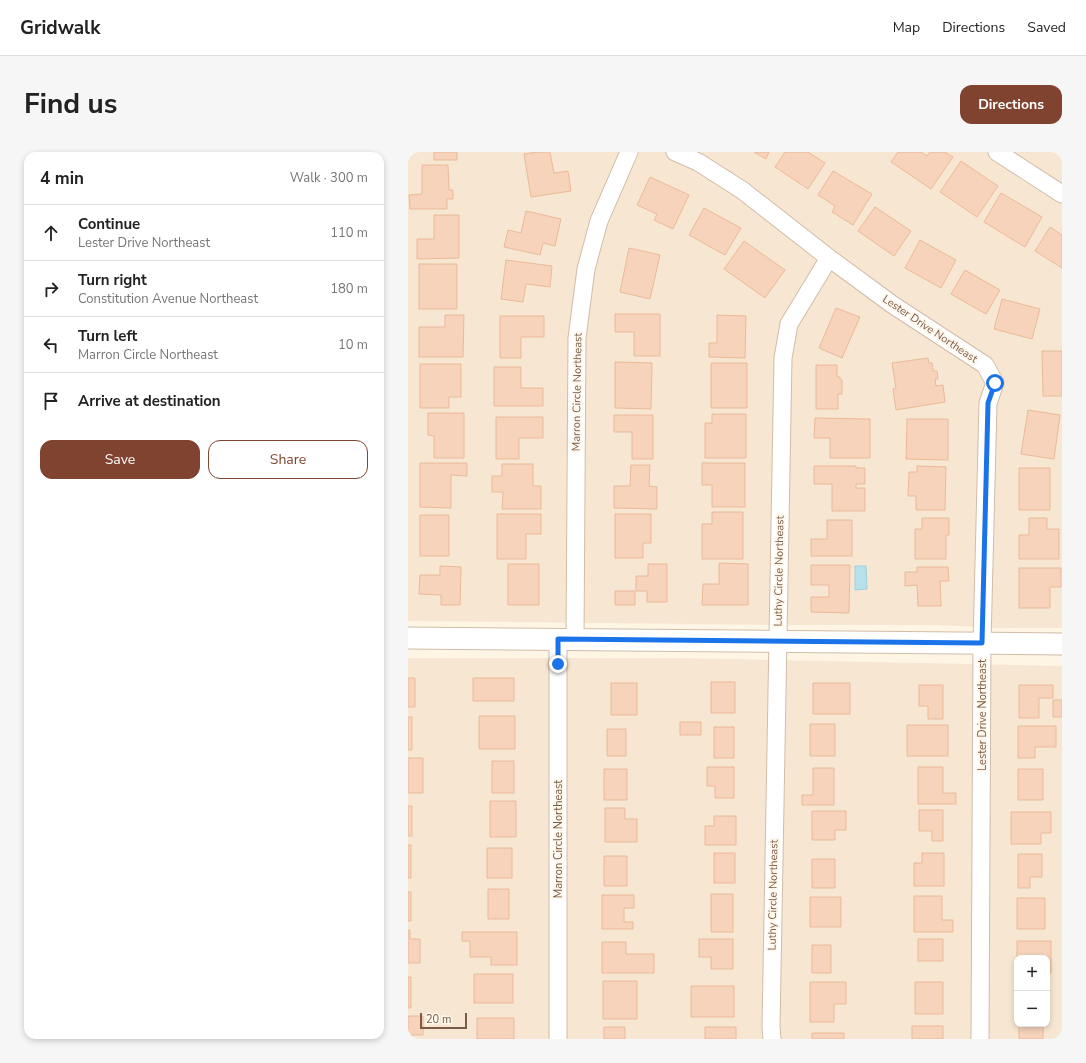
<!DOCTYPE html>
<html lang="en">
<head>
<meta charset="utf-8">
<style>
	:root { --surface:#fff; --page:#f6f6f6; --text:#222; --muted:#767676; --line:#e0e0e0; --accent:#80432f }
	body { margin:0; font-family:"Nunito Sans",sans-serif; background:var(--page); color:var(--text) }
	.controls { position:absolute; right:12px; bottom:12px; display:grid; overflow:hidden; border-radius:8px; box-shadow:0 2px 6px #0003 }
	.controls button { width:36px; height:36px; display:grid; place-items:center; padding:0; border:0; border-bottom:1px solid var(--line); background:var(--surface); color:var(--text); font:20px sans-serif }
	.scale { position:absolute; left:12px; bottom:10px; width:47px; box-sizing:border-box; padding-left:4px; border:2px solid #7a5b47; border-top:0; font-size:11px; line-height:14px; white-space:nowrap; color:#7a5b47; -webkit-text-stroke:3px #fff8ed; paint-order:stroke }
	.stop { position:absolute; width:12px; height:12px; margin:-9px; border:3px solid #1a73e8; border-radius:50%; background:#fff }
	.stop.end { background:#1a73e8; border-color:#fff; box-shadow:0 1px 4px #0008 }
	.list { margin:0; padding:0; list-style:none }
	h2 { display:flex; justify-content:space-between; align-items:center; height:52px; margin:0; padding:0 16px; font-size:17px }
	h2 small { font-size:13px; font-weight:400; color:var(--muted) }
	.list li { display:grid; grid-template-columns:26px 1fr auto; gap:12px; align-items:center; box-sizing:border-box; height:56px; padding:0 16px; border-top:1px solid var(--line) }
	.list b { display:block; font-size:15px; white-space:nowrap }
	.list p { margin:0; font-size:13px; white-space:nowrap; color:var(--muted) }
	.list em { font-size:13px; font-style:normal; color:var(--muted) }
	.actions { display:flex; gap:8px; padding:12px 16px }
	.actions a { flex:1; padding:9px 0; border:1px solid var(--accent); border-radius:12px; text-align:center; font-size:14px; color:var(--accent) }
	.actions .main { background:var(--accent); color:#fff }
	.icon { flex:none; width:22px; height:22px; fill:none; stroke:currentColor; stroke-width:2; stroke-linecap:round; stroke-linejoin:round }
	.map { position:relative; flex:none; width:654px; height:887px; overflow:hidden; border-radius:12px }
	header { display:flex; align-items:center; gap:24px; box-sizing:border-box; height:56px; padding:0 20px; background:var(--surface); border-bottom:1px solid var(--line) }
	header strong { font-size:19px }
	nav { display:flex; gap:22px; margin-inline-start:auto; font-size:14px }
	.intro { display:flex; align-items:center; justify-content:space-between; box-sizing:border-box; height:96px; padding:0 24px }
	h1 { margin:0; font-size:28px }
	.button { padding:10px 18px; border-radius:12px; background:var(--accent); color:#fff; font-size:14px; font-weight:700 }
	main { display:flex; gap:24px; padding:0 24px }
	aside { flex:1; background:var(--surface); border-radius:12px; box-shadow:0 2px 6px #0003 }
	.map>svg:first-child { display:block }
</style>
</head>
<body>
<header>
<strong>Gridwalk</strong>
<nav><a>Map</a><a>Directions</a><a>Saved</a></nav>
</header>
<div class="intro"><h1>Find us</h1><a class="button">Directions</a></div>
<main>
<aside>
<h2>4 min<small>Walk · 300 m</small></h2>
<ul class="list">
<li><svg class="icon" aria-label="ahead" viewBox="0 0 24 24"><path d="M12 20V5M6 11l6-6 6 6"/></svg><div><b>Continue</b><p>Lester Drive Northeast</p></div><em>110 m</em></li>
<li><svg class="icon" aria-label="right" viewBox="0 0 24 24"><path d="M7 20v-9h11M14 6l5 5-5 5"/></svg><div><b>Turn right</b><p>Constitution Avenue Northeast</p></div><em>180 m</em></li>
<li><svg class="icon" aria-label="left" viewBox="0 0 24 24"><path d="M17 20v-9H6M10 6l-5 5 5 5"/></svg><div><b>Turn left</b><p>Marron Circle Northeast</p></div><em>10 m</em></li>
<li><svg class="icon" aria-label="arrive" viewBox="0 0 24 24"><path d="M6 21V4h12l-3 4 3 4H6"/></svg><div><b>Arrive at destination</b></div></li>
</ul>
<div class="actions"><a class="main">Save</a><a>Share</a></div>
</aside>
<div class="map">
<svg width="654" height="887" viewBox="0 0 654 887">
	<rect width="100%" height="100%" fill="#fef5e5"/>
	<path fill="#f7e7d2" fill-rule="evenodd" d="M0,0H654V476H590L523,473H388L0,469Z
		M0,506H271L654,514V887H0ZM609,806H639V872H609Z"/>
	<path fill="#b7e1ea" stroke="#9cd1dd" d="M447,414H458L459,437L447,438Z"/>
	<path fill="#f6d3ba" stroke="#eaba99" d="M26,0H49V8H26Z
		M129,0H142L146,21L160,19L163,39L123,45L116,2Z
		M346,0H361L358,7Z
		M377,0H400L417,11L400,37L367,15Z
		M490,0H513L519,4L522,0H537L545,5L523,37L483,10Z
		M553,9L590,34L569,65L532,40Z
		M14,13H40L41,38H45V47H39V57H2L1,43L14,42Z
		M425,19L464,42L445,73L424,60L427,54L410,43Z
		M242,25L281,43L265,77L246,68L249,62L229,53Z
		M593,41L634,65L617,95L576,70Z
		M467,55L503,79L486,104L450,79Z
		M296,56L333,76L317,103L281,83Z
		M118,59L153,67L147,94L135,91L132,103L96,95L100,78L113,81Z
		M26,63H51V106L9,107V87H26Z
		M642,75L654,83V116L627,99Z
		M512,88L548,108L533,136L497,116Z
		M336,89L377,118L357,146L316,117Z
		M221,96L252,103L242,147L212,140Z
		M98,108L144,114L142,135L118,132L115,150L93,147Z
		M11,112H49V157H11Z
		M557,118L592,138L578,162L543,142Z
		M594,147L632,157L624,187L586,177Z
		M428,156L452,165L434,206L411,196Z
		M207,162H252V204H226V180H207Z
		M37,163H56L55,205H11V175H37Z
		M309,163L338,164L337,206L301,205V191H309Z
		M92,164H136V185H113V206H92Z
		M634,199H654V244H635Z
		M520,206L521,211H524L525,219H529L530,227H527L528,234L535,233L537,250L488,258L485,237L488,236L484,211Z
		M207,210L244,211L243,257L207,256Z
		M303,211H339V256H303Z
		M12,212H53V245H41V256H12Z
		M408,213H429V225H432V228H434V242H430V257H408Z
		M86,215H113V236H135V254H86Z
		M620,258L652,263L646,307L613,302Z
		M20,261H56V306H26V284L20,283Z
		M304,262H338V306H297V271H304Z
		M206,263H245V307H224V280H206Z
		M88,265H135V286H111V307H88Z
		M407,266L462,267V306H422V286H406Z
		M499,267H540V308L498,307Z
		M12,311H59V324L43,323V356L12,355Z
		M294,311H337V355H304V333H294Z
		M94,312H125V334H133V357H94L95,340H84V324H94Z
		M223,313H242L241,334L249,335V357L206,356V334H222Z
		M406,314H448V316H457V332H448V336H457V359H424V332H406Z
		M509,314L538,315L537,358H508V344H500L501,320H509Z
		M611,316H642V358H611Z
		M304,360H335V407H294V372H304Z
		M89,362H133V382H118V407H89Z
		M207,362H243V391H235V406H207Z
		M12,363H41V404H12Z
		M514,366H541V383H538V407H507V377H514Z
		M621,366H639V377H651V407H611V383H621Z
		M419,368H444V404H403V387H419Z
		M311,411L340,412V453H294L295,432H311Z
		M100,412H131V453H100Z
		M240,412H259V450H239V439H228V424H240Z
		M403,413H442L441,461L403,460V445H421V433H403Z
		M32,414L53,415L52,453H33V443L11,442L12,423H32Z
		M509,415H540L541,429H532L533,454H510L509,433L497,434V420H509Z
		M611,416H653V435H642V456H611Z
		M207,439H227V453H207Z
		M0,526H7V555H0Z
		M65,526H106V549H65Z
		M303,530H327V561H303Z
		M203,531H229V563H203Z
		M405,531H442V562H405Z
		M511,533H535V567H520V554H511Z
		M611,533H645V546H631V566H611Z
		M645,548H654V565H645Z
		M71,564H107V597H71Z
		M0,565H4V598H0Z
		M272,570H293V583H272Z
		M402,572H427V604H402Z
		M499,573H540V604H499Z
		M610,574H648V595H627V606H610Z
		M306,575H326V606H306Z
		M199,577H218V604H199Z
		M0,606H15V641H0Z
		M84,609H106V641H84Z
		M299,615H326V646H307V634H299Z
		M510,615H535V641H548V652H510Z
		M405,616H426V653H394V643H405Z
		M196,617H219V648H196Z
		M610,617H635V648H610Z
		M82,649H108V685H82Z
		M0,654H4V684H0Z
		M197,656H217V667H229V690H197Z
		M511,658H535V689H524V679H511Z
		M404,659H438V678H427V688H404Z
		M603,660H643V681H633V692H603Z
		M306,664H328V693H297V674H306Z
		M0,693H3V726H0Z
		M79,696H104V726H79Z
		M306,701H327V731H306Z
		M514,701H536V734H506V711H514Z
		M610,702H634V725H622V736H610Z
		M196,704H219V734H196Z
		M404,707H427V736H404Z
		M80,737H101V767H80Z
		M0,740H3V769H0Z
		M303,742H325V780H303Z
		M194,743H226V756H216V770H225V777H194Z
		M506,744H534V768H545V780H506Z
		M402,745H433V775H402Z
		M609,746H637V777H609Z
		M0,778H2V787H12V811H0Z
		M54,780H109V813H83V805H62V789H54Z
		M291,787H325V817H303V805H291Z
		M510,787H535V809H510Z
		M609,789H643V821H639V806H609Z
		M194,790H218V802H246V821H194Z
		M404,793H423V821H404Z
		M66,822H105V851H66Z
		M0,825H3V856H0Z
		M195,829H229V867H195Z
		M402,830H438V852H426V870H402Z
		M507,830H535V862H507Z
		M283,834H326V865H283Z
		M0,864H15V883H4V887H0Z
		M69,866H106V887H69Z
		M611,873H635V887H611Z
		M504,874H535V887H504Z
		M196,875H217V887H196Z
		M297,875H328V887H297Z
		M404,881H436V887H404Z"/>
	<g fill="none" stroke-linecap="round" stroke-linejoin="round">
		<defs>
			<path id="minor" d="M267,0L290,10L334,38L421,106L485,153L577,213L587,231L580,251L574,491L572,887
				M589,0L654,42
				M150,487V887
				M167,487L169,186L178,117L191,69L221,0
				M364,887L363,875L375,206L381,172L421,106"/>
			<path id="tertiary" d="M0,486L654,492"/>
		</defs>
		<use href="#minor" stroke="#d1bca9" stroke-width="19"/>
		<use href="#tertiary" stroke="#d1bca9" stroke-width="23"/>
		<use href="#minor" stroke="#fff" stroke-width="17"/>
		<use href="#tertiary" stroke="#fff" stroke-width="21"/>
	</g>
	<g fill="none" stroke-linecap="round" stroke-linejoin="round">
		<path stroke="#1a73e8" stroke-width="5" d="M150,512V487L574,491L580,251L587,231"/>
	</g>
	<g text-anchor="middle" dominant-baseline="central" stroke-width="4" stroke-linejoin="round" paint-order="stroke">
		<g font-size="11" fill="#7a5b47" stroke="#fff8ed">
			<text transform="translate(522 177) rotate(34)">Lester Drive Northeast</text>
			<text transform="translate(169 240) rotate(-89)">Marron Circle Northeast</text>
			<text transform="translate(371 419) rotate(-89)">Luthy Circle Northeast</text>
			<text transform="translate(574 563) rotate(-90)">Lester Drive Northeast</text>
			<text transform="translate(150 687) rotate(-90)">Marron Circle Northeast</text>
			<text transform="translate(365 743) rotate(-89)">Luthy Circle Northeast</text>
		</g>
	</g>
</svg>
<div class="controls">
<button>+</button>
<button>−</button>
</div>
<div class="scale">20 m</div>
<div class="stop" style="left:587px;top:231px"></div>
<div class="stop end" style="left:150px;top:512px"></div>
</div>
</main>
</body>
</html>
